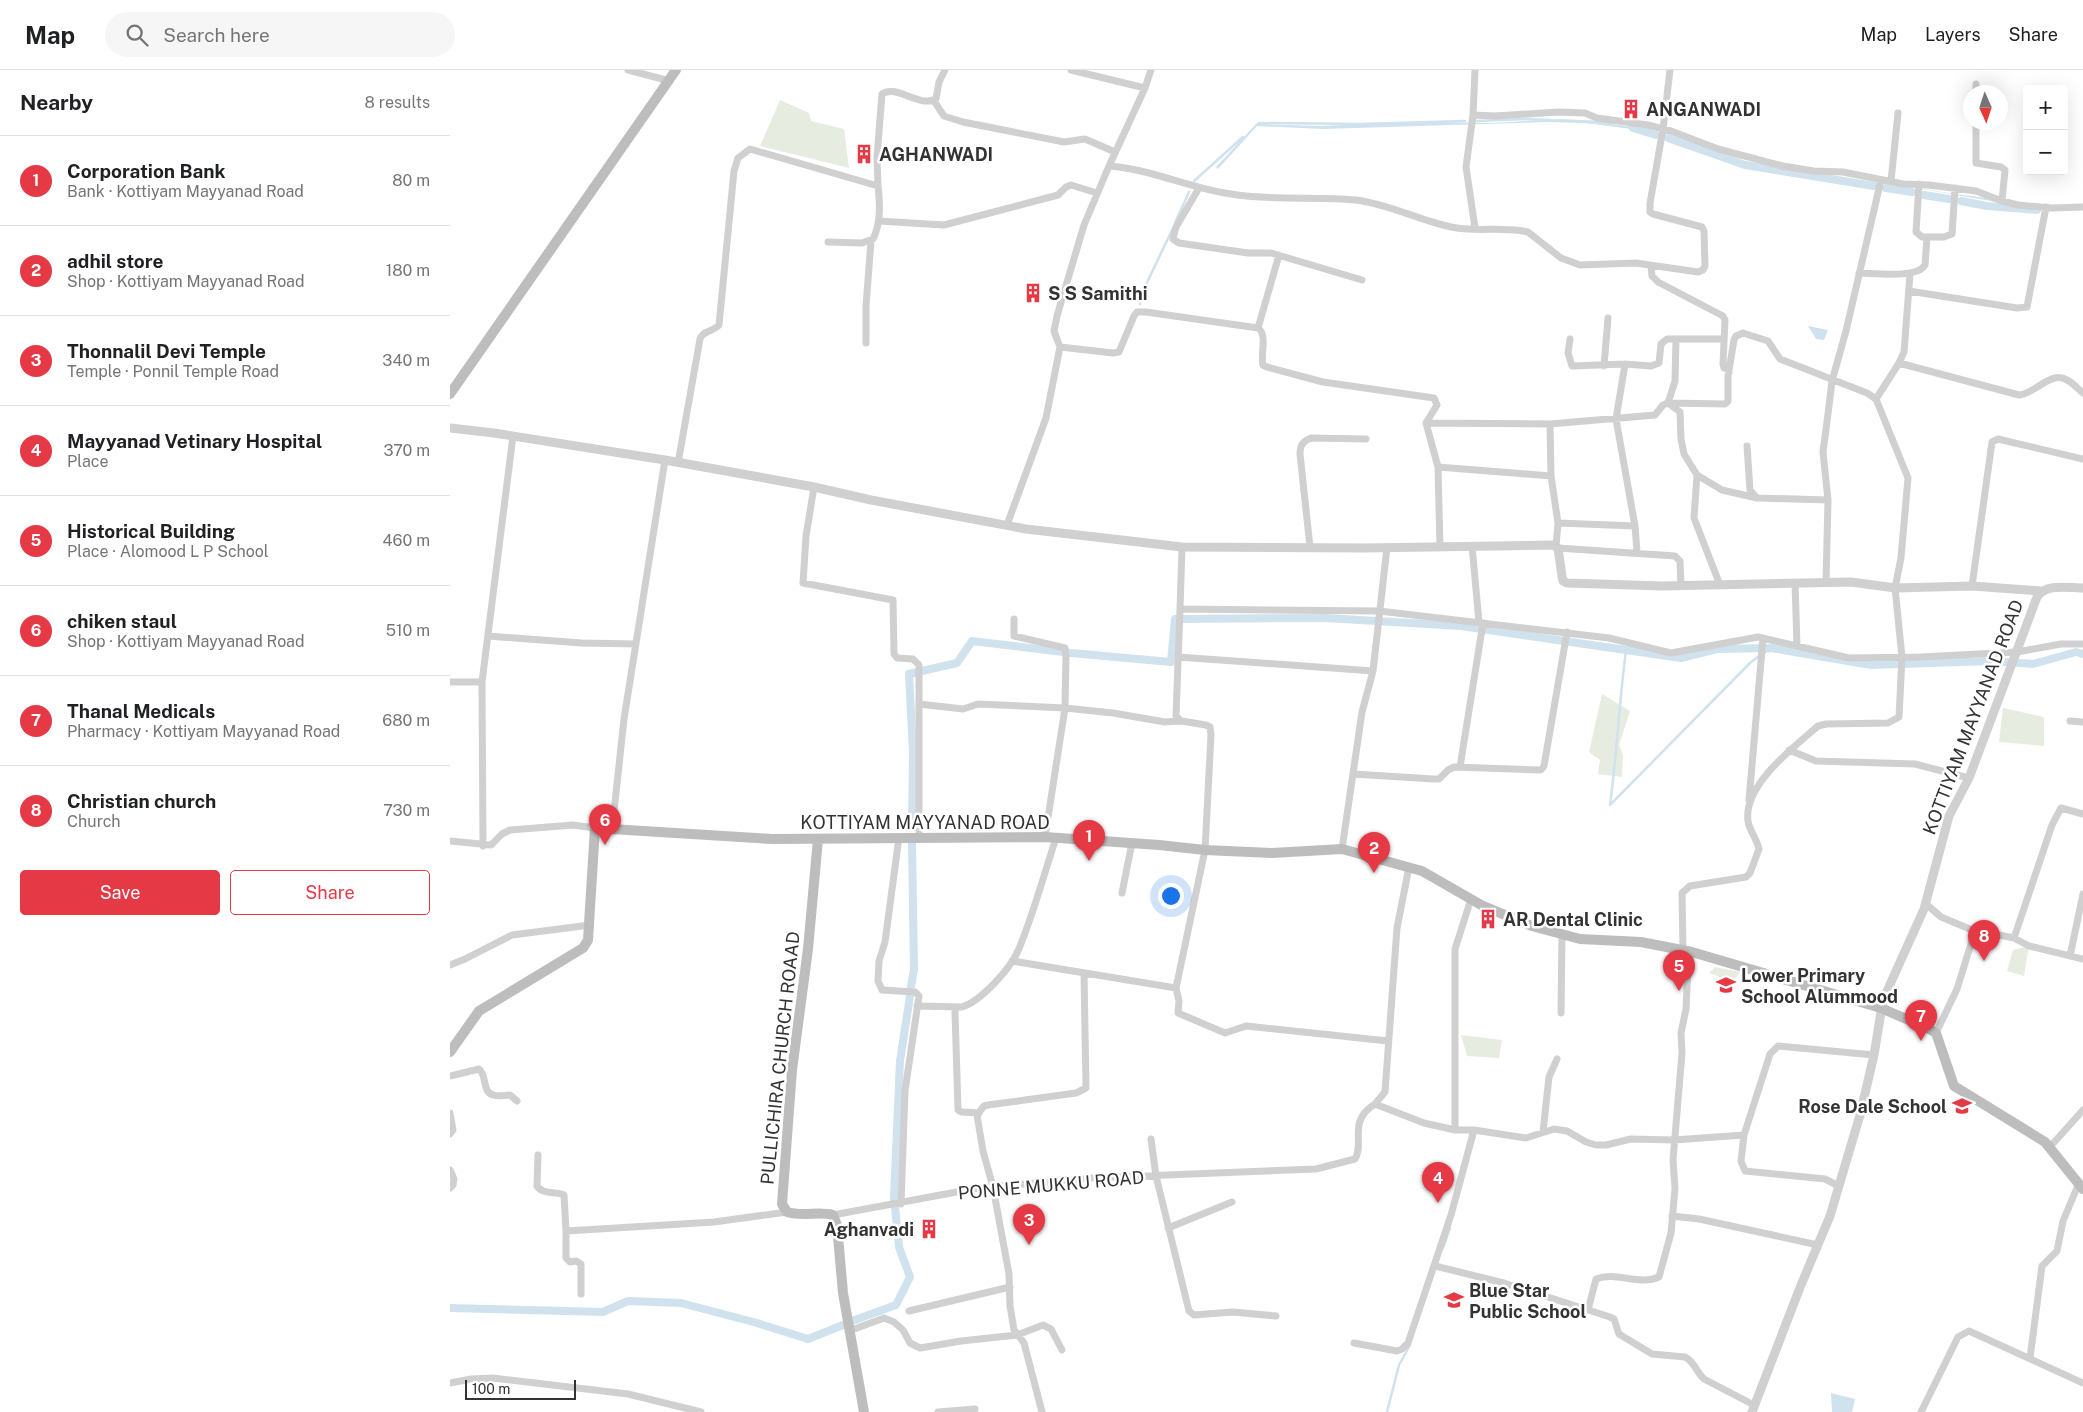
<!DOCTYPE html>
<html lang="en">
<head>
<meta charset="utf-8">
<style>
	:root { --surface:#fff; --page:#f6f6f6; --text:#202124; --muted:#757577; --line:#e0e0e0; --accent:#e63946 }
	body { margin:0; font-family:"Public Sans",sans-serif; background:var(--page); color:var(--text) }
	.controls { position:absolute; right:15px; top:15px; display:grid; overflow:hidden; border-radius:5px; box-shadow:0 5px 20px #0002 }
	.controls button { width:45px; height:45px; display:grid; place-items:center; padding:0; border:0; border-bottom:1px solid var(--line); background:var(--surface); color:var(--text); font:25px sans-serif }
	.compass { position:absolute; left:1513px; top:15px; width:45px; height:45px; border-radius:50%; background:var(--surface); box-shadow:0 5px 20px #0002; rotate:177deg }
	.scale { position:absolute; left:15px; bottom:12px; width:111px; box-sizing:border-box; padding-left:5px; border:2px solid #333; border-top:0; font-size:14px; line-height:18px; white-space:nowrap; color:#333; -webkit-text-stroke:4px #fff; paint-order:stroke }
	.you { position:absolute; left:720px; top:825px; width:18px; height:18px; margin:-12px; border:4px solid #fff; border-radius:50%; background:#1a73e8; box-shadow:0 0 0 8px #1a73e833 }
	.badge { display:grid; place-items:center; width:32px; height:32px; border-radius:50%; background:var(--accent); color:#fff; font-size:16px; font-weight:700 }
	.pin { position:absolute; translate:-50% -41px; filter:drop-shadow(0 1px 2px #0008) }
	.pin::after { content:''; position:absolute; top:26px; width:18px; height:15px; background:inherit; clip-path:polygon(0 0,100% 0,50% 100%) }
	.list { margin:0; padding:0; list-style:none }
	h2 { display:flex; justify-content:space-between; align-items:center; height:65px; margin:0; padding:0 20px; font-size:21px }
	h2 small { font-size:16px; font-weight:400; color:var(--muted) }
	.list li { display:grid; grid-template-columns:32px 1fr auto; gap:15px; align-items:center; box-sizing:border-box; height:90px; padding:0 20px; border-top:1px solid var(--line) }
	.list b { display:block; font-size:19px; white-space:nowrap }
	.list p { margin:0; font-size:16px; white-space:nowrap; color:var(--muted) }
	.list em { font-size:16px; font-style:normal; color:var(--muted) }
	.actions { display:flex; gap:10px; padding:15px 20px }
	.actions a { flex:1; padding:11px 0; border:1px solid var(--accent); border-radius:5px; text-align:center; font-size:18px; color:var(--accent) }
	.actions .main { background:var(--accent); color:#fff }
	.icon { flex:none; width:28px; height:28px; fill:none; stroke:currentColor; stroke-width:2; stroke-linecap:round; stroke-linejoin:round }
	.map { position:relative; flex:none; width:1633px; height:1342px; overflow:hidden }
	header { display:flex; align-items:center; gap:30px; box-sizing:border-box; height:70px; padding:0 25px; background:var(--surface); border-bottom:1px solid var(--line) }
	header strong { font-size:24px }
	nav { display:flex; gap:28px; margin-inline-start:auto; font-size:18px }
	.search { width:350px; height:45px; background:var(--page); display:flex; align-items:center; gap:12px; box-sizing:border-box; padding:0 18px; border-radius:28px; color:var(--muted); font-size:19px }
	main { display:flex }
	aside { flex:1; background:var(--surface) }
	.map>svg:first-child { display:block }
</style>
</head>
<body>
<header>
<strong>Map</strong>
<div class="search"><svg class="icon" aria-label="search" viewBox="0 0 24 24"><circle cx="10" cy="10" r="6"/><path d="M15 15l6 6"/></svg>Search here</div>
<nav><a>Map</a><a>Layers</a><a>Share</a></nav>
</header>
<main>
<aside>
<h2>Nearby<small>8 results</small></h2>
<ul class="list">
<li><span class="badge">1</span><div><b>Corporation Bank</b><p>Bank · Kottiyam Mayyanad Road</p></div><em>80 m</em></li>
<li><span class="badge">2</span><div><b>adhil store</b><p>Shop · Kottiyam Mayyanad Road</p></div><em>180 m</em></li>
<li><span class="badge">3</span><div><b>Thonnalil Devi Temple</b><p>Temple · Ponnil Temple Road</p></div><em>340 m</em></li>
<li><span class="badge">4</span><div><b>Mayyanad Vetinary Hospital</b><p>Place</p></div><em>370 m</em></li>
<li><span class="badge">5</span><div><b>Historical Building</b><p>Place · Alomood L P School</p></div><em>460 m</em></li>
<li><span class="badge">6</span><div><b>chiken staul</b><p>Shop · Kottiyam Mayyanad Road</p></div><em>510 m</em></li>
<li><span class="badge">7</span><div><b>Thanal Medicals</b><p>Pharmacy · Kottiyam Mayyanad Road</p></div><em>680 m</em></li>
<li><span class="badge">8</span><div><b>Christian church</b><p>Church</p></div><em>730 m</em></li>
</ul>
<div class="actions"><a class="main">Save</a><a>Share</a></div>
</aside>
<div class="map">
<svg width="1633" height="1342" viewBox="0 0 1633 1342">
	<rect width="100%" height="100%" fill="#fff"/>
	<path fill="#e6ecdf" d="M330,30L359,43L361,51L394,59L399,98L310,76Z
		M1152,624L1180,641L1169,675L1173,685L1172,707L1148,704L1150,690L1139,682Z
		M1553,638L1594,647V676L1549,672Z
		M1579,876L1574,906L1557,901L1563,880Z
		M1265,897L1290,902L1283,912L1259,903Z
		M1011,965L1052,970L1049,988L1017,986Z"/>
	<path fill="#cfe2ee" d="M1108,49L1156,51L1165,54L1099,52L873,59L807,56L768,99L766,97L806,54L870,56L972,52L1042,53Z
		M1224,60L1298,86L1492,122L1551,130L1552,133L1308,90Z
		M1358,256L1378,260L1374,270L1366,269Z
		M1381,1323L1405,1329L1402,1342H1382Z"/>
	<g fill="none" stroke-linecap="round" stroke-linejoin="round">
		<path stroke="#cfe2ee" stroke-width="2.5" d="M1026,51L1075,49L1100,50
			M1138,52L1183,58
			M807,55L809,53L910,54L1015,51
			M744,111L793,67
			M725,153L739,122
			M690,234L692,223L723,158
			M1176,581C1169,632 1167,683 1160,735L1300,593L1309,586
			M1314,583L1321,578
			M993,1178L1000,1158
			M937,1342L949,1295L960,1275"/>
		<path stroke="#cfe2ee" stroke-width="8" d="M1183,58L1206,65
			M1218,68L1295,95L1424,116
			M1436,118L1462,122
			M1474,125L1499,129
			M1511,131L1537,136L1587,140
			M462,756L463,682L459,604L507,593L522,571L621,583L721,592L725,549L876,548L1011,556L1231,588L1267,579L1321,578L1421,595L1541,591L1583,594L1626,582L1633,584
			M461,916L464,900L462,774
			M0,1238L153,1242L178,1231L231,1233L307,1253L358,1269L393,1255
			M402,1251L446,1235L460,1207L449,1177L444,1127L450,991L460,926"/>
		<path stroke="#d0d0d0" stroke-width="7" d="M178,0L220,11
			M621,0L695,18
			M1526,22V14
			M484,31L494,46L513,52L614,72L635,69L665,82
			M1023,45L1025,0
			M1526,52V93L1551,97L1555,100L1552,131
			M659,96L695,18L701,0
			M1441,111L1448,43
			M1469,114L1466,162L1472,167H1494L1502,164L1505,118
			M749,118L726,157L723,169L729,173L798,183H821L912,210
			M429,151L494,155L608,125L616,117L621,115L647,123
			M1025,158L1016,97L1023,45L1045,46L1108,42L1135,43L1147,48L1198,55L1221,61L1268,79L1332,96L1364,101L1393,102L1453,114L1479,115L1526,121L1552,131L1568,135L1602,138L1633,137
			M378,172L412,173L423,169C431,153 430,134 428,116
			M1201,196L1202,206L1208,212L1273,246L1275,250L1273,294L1274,298L1279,300V302
			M1409,203C1424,203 1467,209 1475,195L1477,167
			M1459,221L1567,238L1577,237L1596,137
			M808,258L829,185
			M1120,269L1118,283L1122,296L1175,294L1201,296L1209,293L1211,274L1217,269H1274
			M1226,269L1225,311L1218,333L1230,342L1231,369L1234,384L1247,405L1244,448L1270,515
			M416,273V236L421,171
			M610,277L663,283L669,282L684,246L687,242H696L808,258C818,265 810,284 813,295L817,297L873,312L984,328L987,335L976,353L988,397L990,477
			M1449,293L1569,325C1585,324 1601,300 1617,310C1623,313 1628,319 1633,323
			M1175,294L1166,349L1185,456L1187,482
			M1154,296L1158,248
			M1426,329L1449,293L1454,282L1460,204
			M976,353L1100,354L1205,345L1213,335L1218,333L1275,334L1278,331V306L1284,270L1286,266L1293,263L1318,271L1330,289L1417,323L1426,329L1458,408L1451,488L1445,518L1452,587L1449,647L1438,653L1376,654L1368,656C1344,677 1293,715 1298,751C1299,760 1307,769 1309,779L1300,803L1296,807L1240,816L1232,823L1233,880
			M1100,354L1101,406L1108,453L1106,476
			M1297,376L1300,420L1307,428L1378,430
			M228,393L250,269C253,260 263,262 269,255L284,101L288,88L300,79L428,116L427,87L432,24C447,14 468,38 486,29L489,12L495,0
			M988,397L1101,406
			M1247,405L1272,420L1307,428
			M364,417L356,466L353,513L443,530L444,584L447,588L463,589L469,595V767
			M1108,453L1185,456
			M557,455L596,348L610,277L604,261L607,246L634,155L659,96C701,99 739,118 781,124C822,131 865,126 906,130C939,134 968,150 1001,157C1022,162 1050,157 1073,161L1078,162L1111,188L1130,195L1186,193L1248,202L1253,200L1255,196L1254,161L1252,157L1203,144L1200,142V133L1213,59L1220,0
			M1022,476L1029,552
			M860,477L850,384C850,375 853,371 861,368L916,369
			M1108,478L1225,486L1230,491L1231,516
			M1345,513L1347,576
			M1376,513L1378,430L1373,382L1379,336L1382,311L1396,261L1431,110
			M1522,516L1542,372L1548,369L1633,389
			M730,539L732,477
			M564,549V566L615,578L616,585L615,638L595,767
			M38,566L132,573L186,574
			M728,587L923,601
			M0,612H32
			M469,634L513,639L528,634L615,638L663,643L715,652L731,651
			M1620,651L1633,652
			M1339,680L1366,691L1465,694L1519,708
			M1010,697L1033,553
			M903,704L983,709H989L998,700L1004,697L1091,700L1094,696L1117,562
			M1299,730L1313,568
			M162,760L174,649L215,390
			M449,767L435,872L429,891L428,911L432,920L465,922L469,926L455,1021L451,1134
			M0,771L41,775L52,764L60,760L123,755L145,758
			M33,776L32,612L63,366
			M892,779L912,642L923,601L937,477
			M672,823L682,773
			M1475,833L1491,847L1539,867L1549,865L1564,868L1579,876L1633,889
			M1564,868L1602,755L1611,738L1633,744
			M1620,886L1633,824
			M562,891L726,918L729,931L728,943L775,963L796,956L938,971
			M0,895L15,889L62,865L140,855
			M726,918L755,780L761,665L760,657L756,655L731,651L726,646L730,539L929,541L1159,568L1221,583L1308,567L1399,588L1471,587L1567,582L1611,574H1633
			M467,936L512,937C531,931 560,899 568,881C583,846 594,804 606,768
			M506,937L505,942L508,1040L512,1042L529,1043
			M1111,943L1112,864
			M1486,963L1507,919L1525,861
			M0,1006L29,999C37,1005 32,1022 43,1025C48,1027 55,1025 60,1025L67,1031
			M925,1034L935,1022L947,858L959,797
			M0,1043L3,1060L0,1064
			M1005,1060V879L1021,829
			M1093,1062L1099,1007L1107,989
			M1294,1065L1320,984L1328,976L1424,985
			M701,1069L706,1106L739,1241L744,1245L783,1242L826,1246
			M1599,1078L1633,1040
			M88,1085L87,1116C93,1125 105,1121 114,1125L116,1161L264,1152L337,1142
			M0,1100L4,1109L3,1115L0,1118
			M383,1145L528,1118L642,1108L866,1099L905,1089C915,1073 897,1051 925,1034L974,1053L1005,1060H1024L1076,1068L1104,1059L1117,1061L1136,1072L1146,1075H1156L1181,1069L1224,1070L1294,1065L1291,1091L1295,1101L1375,1109L1389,1116
			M1222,1146L1249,1149L1368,1175
			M718,1158L782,1132
			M116,1161V1188L120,1192L126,1191L131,1194V1224
			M985,1196L1054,1213L1160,1247L1164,1249L1169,1264L1202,1284L1235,1287C1245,1292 1246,1302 1254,1309L1304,1335
			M1138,1240L1146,1209C1166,1201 1189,1216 1209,1207L1221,1163L1225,1119L1223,1090L1232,983L1231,963L1236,939L1238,896L1242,882
			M459,1241L560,1217
			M399,1261L434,1248L444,1252L453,1260L460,1273L470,1278L511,1271L567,1265L593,1255L601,1259L612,1280
			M904,1273L947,1281L952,1279L958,1273L1001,1145L1024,1060
			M1580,1288L1592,1196L1607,1181L1613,1151L1629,1113
			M0,1313L21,1309L43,1308L178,1324L251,1342
			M488,1342L525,1339
			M592,1342L574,1273L564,1260L560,1236L559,1204L543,1117L533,1081L527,1045L534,1036L538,1035L626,1023L636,1018L634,903
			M1471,1342L1508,1267L1519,1261L1633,1313"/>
		<path stroke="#d0d0d0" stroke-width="9" d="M0,358L44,363L215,390L364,417L421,430L576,459L732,477L916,478L1103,475L1108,478L1112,506L1113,511L1117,513L1212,516L1401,512L1445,518L1522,516L1591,521
			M1302,1342L1351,1215L1380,1146L1410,1045L1424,985L1433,930L1474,839L1499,746L1519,708L1587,527C1596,513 1618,518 1633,518"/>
		<path stroke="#bdbdbd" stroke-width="10" d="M0,324L226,0
			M368,769L358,879L342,1000L332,1134L337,1142C353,1147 368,1141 383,1145L387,1155L393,1223L414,1342
			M0,982L29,941L133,878L138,870L145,758L322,769L595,767L709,775L755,780L822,783L892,779L972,801L1033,836L1082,856L1130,869L1191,872L1242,882L1431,938L1479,959L1486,963L1504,1016L1595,1072L1633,1119"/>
	</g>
	<defs>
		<symbol id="building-bare" viewBox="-9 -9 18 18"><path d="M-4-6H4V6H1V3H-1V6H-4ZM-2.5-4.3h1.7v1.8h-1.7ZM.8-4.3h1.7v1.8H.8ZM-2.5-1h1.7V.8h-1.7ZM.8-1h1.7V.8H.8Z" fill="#e63946" stroke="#fff" stroke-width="2.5" paint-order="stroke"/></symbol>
		<symbol id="school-bare" viewBox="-9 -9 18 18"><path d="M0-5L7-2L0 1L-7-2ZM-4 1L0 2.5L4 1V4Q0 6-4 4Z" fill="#e63946" stroke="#fff" stroke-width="2.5" paint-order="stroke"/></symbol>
	</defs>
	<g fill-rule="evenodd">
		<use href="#building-bare" x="1167" y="25" width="28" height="28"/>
		<use href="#building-bare" x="400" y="70" width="28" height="28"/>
		<use href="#building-bare" x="569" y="209" width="28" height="28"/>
		<use href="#building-bare" x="1024" y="835" width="28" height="28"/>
		<use href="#school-bare" x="1262" y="901" width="28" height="28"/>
		<use href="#school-bare" x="1498" y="1022" width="28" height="28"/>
		<use href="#building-bare" x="465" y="1145" width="28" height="28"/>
		<use href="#school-bare" x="990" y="1216" width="28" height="28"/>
	</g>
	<g text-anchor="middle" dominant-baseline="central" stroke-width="5" stroke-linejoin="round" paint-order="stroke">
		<g font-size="18" font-weight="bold" fill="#333" stroke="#fff" text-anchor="start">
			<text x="1196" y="39">ANGANWADI</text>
			<text x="429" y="84">AGHANWADI</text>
			<text x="598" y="223">S S Samithi</text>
			<text x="1053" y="849">AR Dental Clinic</text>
			<text x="1291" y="905">Lower Primary<tspan x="1291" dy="21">School Alummood</tspan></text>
			<text x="1497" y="1036" text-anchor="end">Rose Dale School</text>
			<text x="464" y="1159" text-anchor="end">Aghanvadi</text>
			<text x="1019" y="1220">Blue Star<tspan x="1019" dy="21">Public School</tspan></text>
		</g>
		<g font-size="18" fill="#333" stroke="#fff">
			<text transform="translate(1523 647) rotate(-69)">KOTTIYAM MAYYANAD ROAD</text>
			<text x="475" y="752">KOTTIYAM MAYYANAD ROAD</text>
			<text transform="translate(330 988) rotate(-84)">PULLICHIRA CHURCH ROAAD</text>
			<text transform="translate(601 1115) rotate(-5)">PONNE MUKKU ROAD</text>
		</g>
	</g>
</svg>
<div class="controls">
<button>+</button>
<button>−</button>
</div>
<svg class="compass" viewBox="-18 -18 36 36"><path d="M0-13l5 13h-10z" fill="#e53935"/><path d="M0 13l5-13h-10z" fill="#757577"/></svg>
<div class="scale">100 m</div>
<div class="you"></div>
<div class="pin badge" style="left:639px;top:791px">1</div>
<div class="pin badge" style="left:924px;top:803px">2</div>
<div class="pin badge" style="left:579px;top:1175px">3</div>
<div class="pin badge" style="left:988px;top:1133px">4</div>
<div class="pin badge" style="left:1229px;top:921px">5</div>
<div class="pin badge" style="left:155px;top:775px">6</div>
<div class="pin badge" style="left:1471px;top:971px">7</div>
<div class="pin badge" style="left:1534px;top:891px">8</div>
</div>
</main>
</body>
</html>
